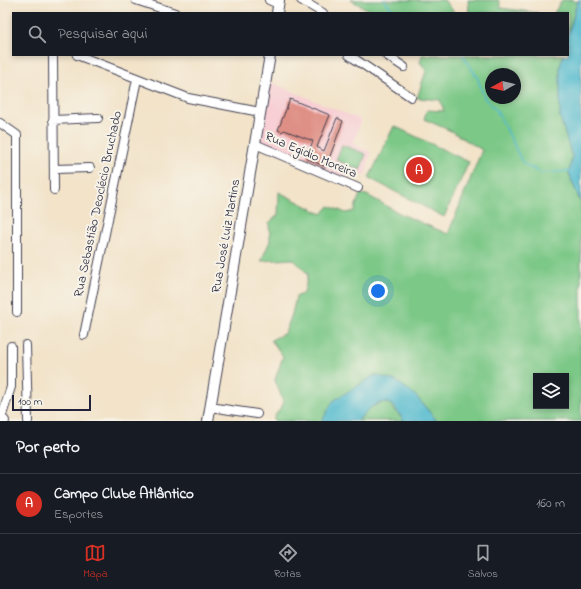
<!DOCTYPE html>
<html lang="pt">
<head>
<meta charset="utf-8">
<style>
	:root { --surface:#171b24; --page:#20242c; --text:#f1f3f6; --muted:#9ea1a6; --line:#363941; --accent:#d93025 }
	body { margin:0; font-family:"Indie Flower",sans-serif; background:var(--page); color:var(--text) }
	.controls { position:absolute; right:12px; bottom:12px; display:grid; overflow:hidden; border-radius:0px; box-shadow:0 2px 6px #0003 }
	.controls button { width:36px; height:36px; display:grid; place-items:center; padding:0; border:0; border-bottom:1px solid var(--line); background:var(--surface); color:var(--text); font:20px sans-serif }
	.compass { position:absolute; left:485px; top:68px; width:36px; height:36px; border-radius:50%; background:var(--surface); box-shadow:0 2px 6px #0003; rotate:262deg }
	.scale { position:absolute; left:12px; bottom:10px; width:79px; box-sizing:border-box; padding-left:4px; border:2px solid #22223b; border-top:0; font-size:11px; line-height:14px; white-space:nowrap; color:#22223b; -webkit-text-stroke:3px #f7f3e8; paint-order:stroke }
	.you { position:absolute; left:378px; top:291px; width:14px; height:14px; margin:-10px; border:3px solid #fff; border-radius:50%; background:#1a73e8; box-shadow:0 0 0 6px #1a73e833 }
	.badge { display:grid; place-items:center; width:26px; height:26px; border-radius:50%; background:var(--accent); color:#fff; font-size:13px; font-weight:700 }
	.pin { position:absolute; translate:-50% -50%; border:2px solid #fff; box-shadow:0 1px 4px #0006 }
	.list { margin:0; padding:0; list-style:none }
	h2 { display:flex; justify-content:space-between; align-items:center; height:52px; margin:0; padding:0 16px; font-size:17px }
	h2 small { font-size:13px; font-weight:400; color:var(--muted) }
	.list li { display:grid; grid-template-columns:26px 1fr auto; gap:12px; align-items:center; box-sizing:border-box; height:60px; padding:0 16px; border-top:1px solid var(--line) }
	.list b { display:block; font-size:15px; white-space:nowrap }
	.list p { margin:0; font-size:13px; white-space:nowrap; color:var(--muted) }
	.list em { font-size:13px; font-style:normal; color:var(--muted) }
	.icon { flex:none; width:22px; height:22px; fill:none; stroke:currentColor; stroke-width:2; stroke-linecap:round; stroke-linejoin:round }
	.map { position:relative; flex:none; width:581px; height:421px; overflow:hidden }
	.search { position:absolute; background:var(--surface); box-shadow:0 2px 6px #0003; left:12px; right:12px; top:12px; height:44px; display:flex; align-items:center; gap:10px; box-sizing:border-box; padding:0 14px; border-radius:0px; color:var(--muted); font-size:15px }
	.sheet { height:112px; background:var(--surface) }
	nav { display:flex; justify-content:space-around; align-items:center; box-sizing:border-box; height:56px; border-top:1px solid var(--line); background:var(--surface); font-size:11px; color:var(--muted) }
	nav a { display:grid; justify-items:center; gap:2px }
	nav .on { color:var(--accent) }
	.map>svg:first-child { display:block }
</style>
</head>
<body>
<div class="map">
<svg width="581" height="421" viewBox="0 0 581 421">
	<rect width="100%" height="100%" fill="#f7f3e8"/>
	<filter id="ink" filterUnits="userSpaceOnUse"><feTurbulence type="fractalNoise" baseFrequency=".025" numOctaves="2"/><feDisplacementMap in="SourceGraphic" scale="8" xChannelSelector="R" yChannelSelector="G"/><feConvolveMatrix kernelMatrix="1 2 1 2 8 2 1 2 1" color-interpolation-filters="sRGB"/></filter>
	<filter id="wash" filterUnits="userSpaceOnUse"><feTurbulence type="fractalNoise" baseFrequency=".012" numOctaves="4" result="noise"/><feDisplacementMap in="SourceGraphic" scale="16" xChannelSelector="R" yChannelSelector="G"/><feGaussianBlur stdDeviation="0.9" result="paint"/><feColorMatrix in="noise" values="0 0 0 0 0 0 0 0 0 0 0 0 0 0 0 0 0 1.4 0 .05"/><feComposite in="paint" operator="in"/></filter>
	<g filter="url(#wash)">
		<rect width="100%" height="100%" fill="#f2e3c9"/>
		<path fill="#f7cfd4" d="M268,81L361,120L353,144L371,152L365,176L350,168L347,182L257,144Z"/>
		<path fill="#7cc887" stroke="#4f7561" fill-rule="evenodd" d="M351,0H444L455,13H374Z
			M468,0H499L501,8L538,13H469Z
			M562,0H572L577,2L568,36V13H554Z
			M422,55H563L560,67V117L572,157L569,174L581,203V421H437L415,395L396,381L322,419V421H274V417L284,403L275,380L283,356L271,340L285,333L292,314L296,297L304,293L308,274L293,259L261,261L270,241L269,223L278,215L279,192L322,214L329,206L346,213L354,211L360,194L367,195L401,214L448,234L482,150L451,131L424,119L427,110L444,111L440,100L417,98L426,71L420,62ZM491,74H515V98H491ZM536,376H566V406H536Z
			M394,126L469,162L444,217L369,178Z
			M342,145L366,154L360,170L336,160Z
			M383,402L390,404L404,421H358L371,407Z"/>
		<path fill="#50b9ce" stroke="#396e84" d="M578,0H581V203L569,174L572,157L560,117V67L563,55H568V36Z
			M375,375L396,381L415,395L437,421H404C400,416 395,406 390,404C378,397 364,413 358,421H322L333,401Z"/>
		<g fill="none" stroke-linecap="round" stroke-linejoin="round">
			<path stroke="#50b9ce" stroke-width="1.5" d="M384,0L396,13
				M463,55L477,77L485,99L496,110L505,126L522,162L529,167L542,173L570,171"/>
		</g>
		<g id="blocks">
			<path fill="#df9086" d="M290,99L330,115L317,147L324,151L337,118L343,121L326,167L306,158L313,141L284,130L282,132L278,130Z"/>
		</g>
	</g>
	<g filter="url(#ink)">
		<use href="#blocks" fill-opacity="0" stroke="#413f50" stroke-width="1"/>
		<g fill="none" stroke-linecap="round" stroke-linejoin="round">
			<defs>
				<path id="minor" d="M136,0L175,13
					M269,0L278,4
					M301,0L323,13
					M53,55L54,190
					M77,55L188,98L260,112
					M349,55L411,97
					M386,55L404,67
					M53,120L98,118
					M0,123L17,135V312
					M255,144L358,188
					M54,169L90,168
					M84,335L137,79
					M26,345L28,421
					M210,407L257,414
					M1,418L11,387V346"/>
				<path id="major" d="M277,13L279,0
					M0,417L4,421
					M208,421L270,55"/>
			</defs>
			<use href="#minor" stroke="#413f50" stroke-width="10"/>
			<use href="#major" stroke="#413f50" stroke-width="12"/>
			<use href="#minor" stroke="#fff" stroke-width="8"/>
			<use href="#major" stroke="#fff" stroke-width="10"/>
		</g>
	</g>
	<g text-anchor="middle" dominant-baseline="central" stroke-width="4" stroke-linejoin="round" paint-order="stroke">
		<g font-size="13" fill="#22223b" stroke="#f7f3e8">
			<text transform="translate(311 155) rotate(23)">Rua Egídio Moreira</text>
			<text transform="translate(98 204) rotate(-78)">Rua Sebastião Deoclécio Bruchado</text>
			<text transform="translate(226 236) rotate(-80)">Rua José Luiz Martins</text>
		</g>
	</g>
</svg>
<div class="controls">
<button><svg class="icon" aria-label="layers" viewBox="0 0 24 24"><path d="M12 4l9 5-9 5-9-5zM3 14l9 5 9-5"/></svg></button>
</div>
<svg class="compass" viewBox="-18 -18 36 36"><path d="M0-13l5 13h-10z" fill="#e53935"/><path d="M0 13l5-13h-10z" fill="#9ea1a6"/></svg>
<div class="scale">100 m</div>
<div class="you"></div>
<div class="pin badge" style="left:419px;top:170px">A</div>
<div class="search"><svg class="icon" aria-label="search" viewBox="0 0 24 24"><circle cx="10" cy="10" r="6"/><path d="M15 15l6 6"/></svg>Pesquisar aqui</div>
</div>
<section class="sheet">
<h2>Por perto<small></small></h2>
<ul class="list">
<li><span class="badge">A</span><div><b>Campo Clube Atlântico</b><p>Esportes</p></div><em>160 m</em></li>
</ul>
</section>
<nav>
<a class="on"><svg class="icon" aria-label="map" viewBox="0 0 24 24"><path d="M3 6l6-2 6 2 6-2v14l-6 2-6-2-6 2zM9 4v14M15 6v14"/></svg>Mapa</a>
<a><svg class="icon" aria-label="directions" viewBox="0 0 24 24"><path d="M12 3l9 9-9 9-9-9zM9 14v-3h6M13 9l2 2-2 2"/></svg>Rotas</a>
<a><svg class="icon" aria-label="saved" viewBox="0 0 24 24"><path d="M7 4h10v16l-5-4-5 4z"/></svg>Salvos</a>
</nav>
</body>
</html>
